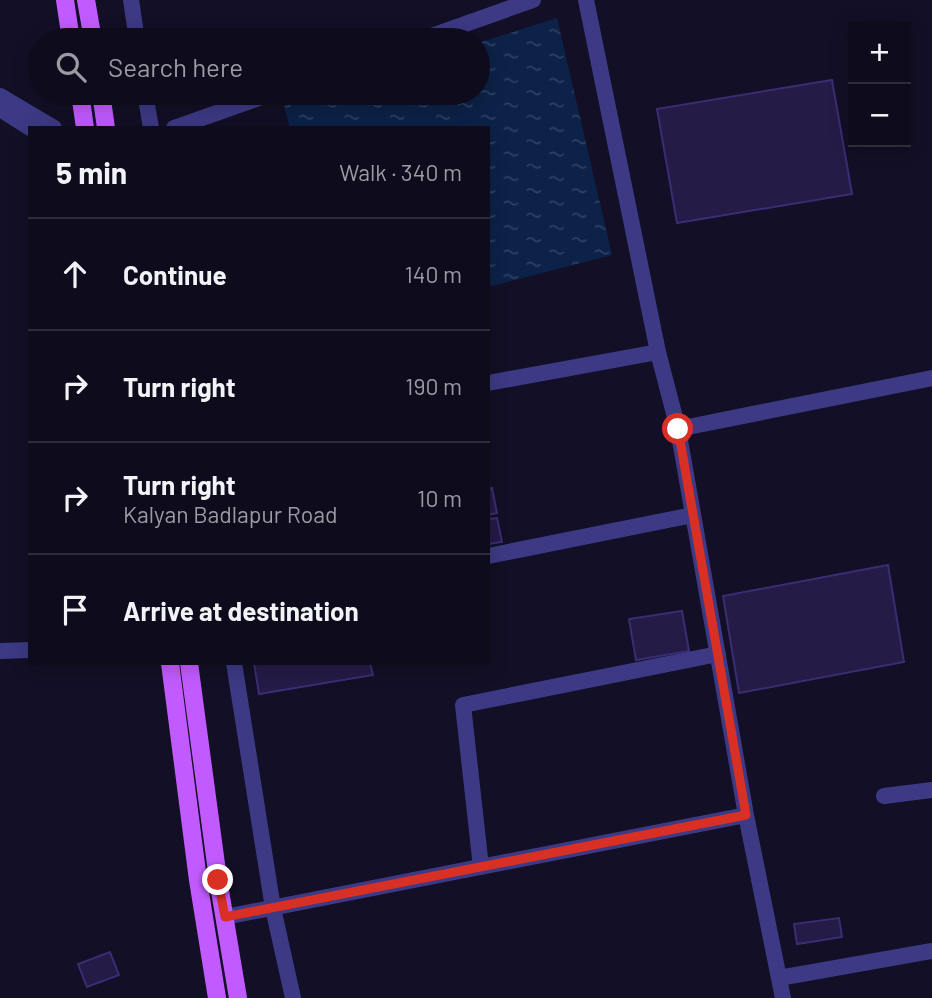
<!DOCTYPE html>
<html lang="en">
<head>
<meta charset="utf-8">
<style>
	:root { --surface:#0e0b1c; --page:#1c1929; --text:#f1f3f6; --muted:#9b9ba3; --line:#2e2b3b }
	body { margin:0; font-family:Barlow,sans-serif; background:var(--page); color:var(--text) }
	.controls { position:absolute; right:21px; top:21px; display:grid; overflow:hidden; border-radius:0px; box-shadow:0 4px 18px #0003 }
	.controls button { width:63px; height:63px; display:grid; place-items:center; padding:0; border:0; border-bottom:2px solid var(--line); background:var(--surface); color:var(--text); font:35px sans-serif }
	.stop { position:absolute; width:21px; height:21px; margin:-16px; border:5px solid #d93025; border-radius:50%; background:#fff }
	.stop.end { background:#d93025; border-color:#fff; box-shadow:0 2px 7px #0008 }
	.list { margin:0; padding:0; list-style:none }
	h2 { display:flex; justify-content:space-between; align-items:center; height:91px; margin:0; padding:0 28px; font-size:30px }
	h2 small { font-size:23px; font-weight:400; color:var(--muted) }
	.list li { display:grid; grid-template-columns:46px 1fr auto; gap:21px; align-items:center; box-sizing:border-box; height:112px; padding:0 28px; border-top:2px solid var(--line) }
	.list b { display:block; font-size:26px; white-space:nowrap }
	.list p { margin:0; font-size:23px; white-space:nowrap; color:var(--muted) }
	.list em { font-size:23px; font-style:normal; color:var(--muted) }
	.icon { flex:none; width:38px; height:38px; fill:none; stroke:currentColor; stroke-width:2; stroke-linecap:round; stroke-linejoin:round }
	.map { position:relative; flex:none; width:932px; height:998px; overflow:hidden }
	.search { position:absolute; background:var(--surface); box-shadow:0 4px 18px #0003; left:28px; top:28px; width:462px; height:77px; display:flex; align-items:center; gap:18px; box-sizing:border-box; padding:0 24px; border-radius:38px; color:var(--muted); font-size:26px }
	.panel { position:absolute; background:var(--surface); box-shadow:0 4px 18px #0003; left:28px; top:126px; width:462px; height:539px; border-radius:0px }
	.map>svg:first-child { display:block }
</style>
</head>
<body>
<div class="map">
<svg width="932" height="998" viewBox="0 0 932 998">
	<defs>
		<pattern id="water-ripples" width="26" height="14" patternUnits="userSpaceOnUse" patternTransform="scale(1.75)"><rect width="26" height="14" fill="#0c2248"/><path d="M2 4q2-2 4 0t4 0M15 11q2-2 4 0t4 0" fill="none" stroke="#2f4163"/></pattern>
	</defs>
	<rect width="100%" height="100%" fill="#130f26"/>
	<path fill="url(#water-ripples)" d="M557,18L612,255L488,287V128H290L284,106L324,93H478V43Z"/>
	<path fill="#241b47" stroke="#3b2d73" stroke-width="2" d="M832,80L852,194L677,223L657,109Z
		M492,488L497,513L488,515V489Z
		M497,518L502,542L488,544V519Z
		M888,565L904,662L739,693L723,596Z
		M682,611L689,651L636,660L629,619Z
		M254,663H370L373,675L259,694Z
		M839,918L842,937L797,944L794,924Z
		M110,952L119,975L87,987L78,964Z"/>
	<g fill="none" stroke-linecap="round" stroke-linejoin="round">
		<path stroke="#3d3a85" stroke-width="16" d="M131,0L137,40
			M586,0L658,352L678,429L746,815L783,998
			M420,40L533,0
			M145,93L151,128
			M0,96L54,128
			M0,109L30,128
			M174,128L273,93
			M488,383L658,352
			M678,429L932,378
			M488,556L693,515
			M0,651L30,650
			M234,663L273,908L293,998
			M884,796L932,790
			M481,867L463,705L718,654
			M225,917L746,815
			M779,978L932,951"/>
		<path stroke="#c25bff" stroke-width="18" d="M65,0L71,40
			M86,0L93,40
			M80,93L85,128
			M101,93L106,128
			M170,663L198,880L217,998
			M189,663L218,879L238,998"/>
	</g>
	<g fill="none" stroke-linecap="round" stroke-linejoin="round">
		<path stroke="#d93025" stroke-width="9" d="M218,880L225,917L746,815L678,429"/>
	</g>
</svg>
<div class="controls">
<button>+</button>
<button>−</button>
</div>
<div class="stop" style="left:678px;top:429px"></div>
<div class="stop end" style="left:218px;top:880px"></div>
<div class="search"><svg class="icon" aria-label="search" viewBox="0 0 24 24"><circle cx="10" cy="10" r="6"/><path d="M15 15l6 6"/></svg>Search here</div>
<section class="panel">
<h2>5 min<small>Walk · 340 m</small></h2>
<ul class="list">
<li><svg class="icon" aria-label="ahead" viewBox="0 0 24 24"><path d="M12 20V5M6 11l6-6 6 6"/></svg><div><b>Continue</b></div><em>140 m</em></li>
<li><svg class="icon" aria-label="right" viewBox="0 0 24 24"><path d="M7 20v-9h11M14 6l5 5-5 5"/></svg><div><b>Turn right</b></div><em>190 m</em></li>
<li><svg class="icon" aria-label="right" viewBox="0 0 24 24"><path d="M7 20v-9h11M14 6l5 5-5 5"/></svg><div><b>Turn right</b><p>Kalyan Badlapur Road</p></div><em>10 m</em></li>
<li><svg class="icon" aria-label="arrive" viewBox="0 0 24 24"><path d="M6 21V4h12l-3 4 3 4H6"/></svg><div><b>Arrive at destination</b></div></li>
</ul>
</section>
</div>
</body>
</html>
